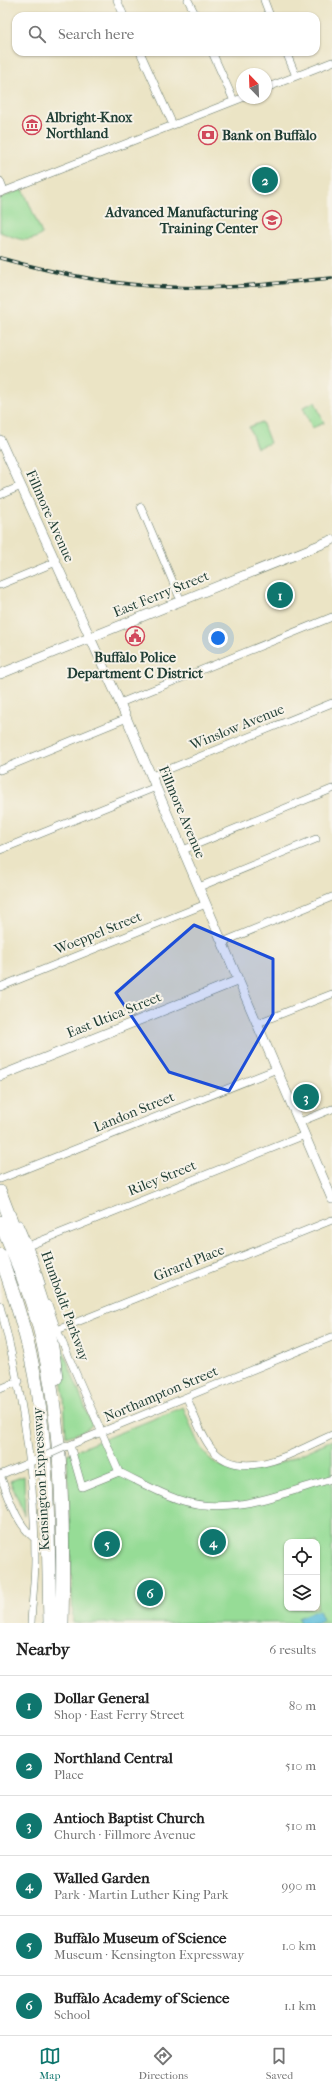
<!DOCTYPE html>
<html lang="en">
<head>
<meta charset="utf-8">
<style>
	:root { --surface:#fff; --page:#f2f2f2; --text:#222; --muted:#767676; --line:#e0e0e0; --accent:#0f766e }
	body { margin:0; font-family:"IM FELL French Canon",serif; background:var(--page); color:var(--text) }
	.controls { position:absolute; right:12px; bottom:12px; display:grid; overflow:hidden; border-radius:8px; box-shadow:0 1px 3px #0004 }
	.controls button { width:36px; height:36px; display:grid; place-items:center; padding:0; border:0; border-bottom:1px solid var(--line); background:var(--surface); color:var(--text); font:20px sans-serif }
	.compass { position:absolute; left:236px; top:68px; width:36px; height:36px; border-radius:50%; background:var(--surface); box-shadow:0 1px 3px #0004; rotate:337deg }
	.you { position:absolute; left:218px; top:638px; width:14px; height:14px; margin:-10px; border:3px solid #fff; border-radius:50%; background:#1a73e8; box-shadow:0 0 0 6px #1a73e833 }
	.badge { display:grid; place-items:center; width:26px; height:26px; border-radius:50%; background:var(--accent); color:#fff; font-size:13px; font-weight:700 }
	.pin { position:absolute; translate:-50% -50%; border:2px solid #fff; box-shadow:0 1px 4px #0006 }
	.list { margin:0; padding:0; list-style:none }
	h2 { display:flex; justify-content:space-between; align-items:center; height:52px; margin:0; padding:0 16px; font-size:17px }
	h2 small { font-size:13px; font-weight:400; color:var(--muted) }
	.list li { display:grid; grid-template-columns:26px 1fr auto; gap:12px; align-items:center; box-sizing:border-box; height:60px; padding:0 16px; border-top:1px solid var(--line) }
	.list b { display:block; font-size:15px; white-space:nowrap }
	.list p { margin:0; font-size:13px; white-space:nowrap; color:var(--muted) }
	.list em { font-size:13px; font-style:normal; color:var(--muted) }
	.icon { flex:none; width:22px; height:22px; fill:none; stroke:currentColor; stroke-width:2; stroke-linecap:round; stroke-linejoin:round }
	.map { position:relative; flex:none; width:332px; height:1623px; overflow:hidden }
	.search { position:absolute; background:var(--surface); box-shadow:0 1px 3px #0004; left:12px; right:12px; top:12px; height:44px; display:flex; align-items:center; gap:10px; box-sizing:border-box; padding:0 14px; border-radius:12px; color:var(--muted); font-size:15px }
	.sheet { height:412px; background:var(--surface) }
	nav { display:flex; justify-content:space-around; align-items:center; box-sizing:border-box; height:56px; border-top:1px solid var(--line); background:var(--surface); font-size:11px; color:var(--muted) }
	nav a { display:grid; justify-items:center; gap:2px }
	nav .on { color:var(--accent) }
	.map>svg:first-child { display:block }
</style>
</head>
<body>
<div class="map">
<svg width="332" height="1623" viewBox="0 0 332 1623">
	<rect width="100%" height="100%" fill="#f7f3e8"/>
	<filter id="ink" filterUnits="userSpaceOnUse"><feTurbulence type="fractalNoise" baseFrequency=".025" numOctaves="2"/><feDisplacementMap in="SourceGraphic" scale="8" xChannelSelector="R" yChannelSelector="G"/><feConvolveMatrix kernelMatrix="1 2 1 2 8 2 1 2 1" color-interpolation-filters="sRGB"/></filter>
	<filter id="wash" filterUnits="userSpaceOnUse"><feTurbulence type="fractalNoise" baseFrequency=".012" numOctaves="4" result="noise"/><feDisplacementMap in="SourceGraphic" scale="16" xChannelSelector="R" yChannelSelector="G"/><feGaussianBlur stdDeviation="0.9" result="paint"/><feColorMatrix in="noise" values="0 0 0 0 0 0 0 0 0 0 0 0 0 0 0 0 0 1.4 0 .05"/><feComposite in="paint" operator="in"/></filter>
	<g filter="url(#wash)">
		<rect width="100%" height="100%" fill="#ebe4c5"/>
		<path fill="#96dc96" stroke="#5a8c65" fill-rule="evenodd" d="M23,189L42,234C27,245 16,238 0,232V198Z
			M315,402L324,423L312,428L303,407Z
			M262,422L270,443L257,448L249,427Z
			M53,1325L92,1425C84,1433 76,1433 66,1437L64,1398Z
			M183,1407C189,1420 197,1446 207,1456C241,1490 297,1455 332,1440V1623H73L67,1454ZM287,1542H317V1608H287Z
			M24,1476L25,1516L10,1481Z"/>
		<path fill="#5dbddb" stroke="#3e7d88" d="M319,1610L323,1620L316,1623H300L298,1618Z"/>
	</g>
	<g filter="url(#ink)">
		<g fill="none" stroke-linecap="round" stroke-linejoin="round">
			<defs>
				<path id="minor" d="M117,0L124,16
					M188,0L196,16
					M264,0L270,16
					M140,52L173,125
					M212,52L234,101
					M286,52L296,76
					M266,88L332,62
					M0,181L4,191
					M0,193L242,98
					M0,495L21,486
					M141,507L181,601
					M0,585L56,562
					M120,703L332,617
					M0,770L127,718
					M152,776L332,703
					M0,850L156,787
					M183,850L332,789
					M199,887L316,839
					M223,942L332,897
					M0,987L206,904
					M258,1023L332,994
					M300,1122L332,1109
					M0,1179L277,1069
					M19,1224L33,1257L41,1283
					M28,1246L305,1135
					M48,1304L57,1330L119,1472C138,1481 157,1492 177,1499C229,1518 282,1493 332,1479
					M0,1306C22,1389 35,1473 35,1559C35,1580 32,1602 31,1623
					M57,1330L332,1220
					M0,1389L19,1381
					M187,1398C194,1414 200,1434 211,1448C242,1486 297,1450 332,1435
					M70,1445L82,1487L119,1472
					M65,1447L332,1337
					M0,1475C9,1497 16,1523 34,1538
					M0,1475L33,1461"/>
				<path id="tertiary" d="M0,440L120,703L332,1199
					M0,674L332,540
					M0,1076L239,980"/>
				<path id="motorway" d="M0,1192C23,1254 51,1312 56,1378
					M0,1222C16,1259 33,1299 42,1339C63,1431 64,1529 62,1623
					M0,1255C16,1299 30,1344 37,1390C49,1467 48,1545 50,1623"/>
			</defs>
			<use href="#minor" stroke="#667767" stroke-width="8"/>
			<use href="#tertiary" stroke="#667767" stroke-width="10"/>
			<use href="#motorway" stroke="#667767" stroke-width="14"/>
			<use href="#minor" stroke="#fff" stroke-width="7"/>
			<use href="#tertiary" stroke="#fff" stroke-width="9"/>
			<use href="#motorway" stroke="#fff" stroke-width="13"/>
			<defs>
				<path id="rail" d="M0,258C54,273 111,285 168,287C223,290 277,283 332,278"/>
			</defs>
			<use href="#rail" stroke="#1f3d34" stroke-width="3.5"/>
			<use href="#rail" stroke="#f7f3e8" stroke-width="2" stroke-dasharray="6" stroke-linecap="butt"/>
			<defs>
				<path id="minor-bridge" d="M36,1460L65,1447"/>
			</defs>
			<use href="#minor-bridge" stroke="#667767" stroke-width="8" stroke-linecap="butt"/>
			<use href="#minor-bridge" stroke="#fff" stroke-width="7"/>
		</g>
	</g>
	<path fill="#1d4ed8" fill-opacity="0.2" stroke="#1d4ed8" stroke-width="3" stroke-linejoin="round" d="M194,925L273,959V1014L229,1091L169,1072L116,993Z"/>
	<defs>
		<symbol id="museum-ring" viewBox="-11 -11 22 22"><circle r="9.5" fill="#f7f3e8" stroke="#d1495b" stroke-width="1.5"/><path d="M0-6L6-3V-2H-6V-3ZM-5-1h2V3h-2ZM-1-1h2V3h-2ZM3-1h2V3H3ZM-6 4H6V6H-6Z" fill="#d1495b"/></symbol>
		<symbol id="bank-ring" viewBox="-11 -11 22 22"><circle r="9.5" fill="#f7f3e8" stroke="#d1495b" stroke-width="1.5"/><path d="M-6-4H6V4H-6ZM0-2.3a2.3 2.3 0 1 0 0 4.6a2.3 2.3 0 1 0 0-4.6Z" fill="#d1495b"/></symbol>
		<symbol id="school-ring" viewBox="-11 -11 22 22"><circle r="9.5" fill="#f7f3e8" stroke="#d1495b" stroke-width="1.5"/><path d="M0-5L7-2L0 1L-7-2ZM-4 1L0 2.5L4 1V4Q0 6-4 4Z" fill="#d1495b"/></symbol>
		<symbol id="civic-ring" viewBox="-11 -11 22 22"><circle r="9.5" fill="#f7f3e8" stroke="#d1495b" stroke-width="1.5"/><path d="M-.6-6.5H3V-4.5H.6V-3L4-1V1h2V6H-6V1h2V-1L-.6-3ZM-1.2 2.5V6h2.4V2.5Z" fill="#d1495b"/></symbol>
	</defs>
	<g fill-rule="evenodd">
		<use href="#museum-ring" x="21" y="114" width="22" height="22"/>
		<use href="#bank-ring" x="197" y="124" width="22" height="22"/>
		<use href="#school-ring" x="261" y="209" width="22" height="22"/>
		<use href="#civic-ring" x="124" y="625" width="22" height="22"/>
	</g>
	<g text-anchor="middle" dominant-baseline="central" stroke-width="4" stroke-linejoin="round" paint-order="stroke">
		<g font-size="14" font-weight="bold" fill="#1f3d34" stroke="#f7f3e8" text-anchor="start">
			<text x="46" y="117">Albright-Knox<tspan x="46" dy="16">Northland</tspan></text>
			<text x="222" y="135">Bank on Buffalo</text>
			<text x="258" y="212" text-anchor="end">Advanced Manufacturing<tspan x="258" dy="16">Training Center</tspan></text>
			<text x="135" y="657" text-anchor="middle">Buffalo Police<tspan x="135" dy="16">Department C District</tspan></text>
		</g>
		<g font-size="14" fill="#1f3d34" stroke="#f7f3e8">
			<text transform="translate(50 516) rotate(66)">Fillmore Avenue</text>
			<text transform="translate(161 594) rotate(-22)">East Ferry Street</text>
			<text transform="translate(237 727) rotate(-22)">Winslow Avenue</text>
			<text transform="translate(182 812) rotate(67)">Fillmore Avenue</text>
			<text transform="translate(98 933) rotate(-22)">Woeppel Street</text>
			<text transform="translate(114 1015) rotate(-22)">East Utica Street</text>
			<text transform="translate(134 1112) rotate(-22)">Landon Street</text>
			<text transform="translate(162 1178) rotate(-22)">Riley Street</text>
			<text transform="translate(189 1263) rotate(-22)">Girard Place</text>
			<text transform="translate(65 1306) rotate(70)">Humboldt Parkway</text>
			<text transform="translate(161 1394) rotate(-23)">Northampton Street</text>
			<text transform="translate(41 1479) rotate(-93)">Kensington Expressway</text>
		</g>
	</g>
</svg>
<div class="controls">
<button><svg class="icon" aria-label="locate" viewBox="0 0 24 24"><circle cx="12" cy="12" r="6"/><path d="M12 2v4M12 18v4M2 12h4M18 12h4"/></svg></button>
<button><svg class="icon" aria-label="layers" viewBox="0 0 24 24"><path d="M12 4l9 5-9 5-9-5zM3 14l9 5 9-5"/></svg></button>
</div>
<svg class="compass" viewBox="-18 -18 36 36"><path d="M0-13l5 13h-10z" fill="#e53935"/><path d="M0 13l5-13h-10z" fill="#767676"/></svg>
<div class="you"></div>
<div class="pin badge" style="left:280px;top:595px">1</div>
<div class="pin badge" style="left:265px;top:180px">2</div>
<div class="pin badge" style="left:306px;top:1097px">3</div>
<div class="pin badge" style="left:213px;top:1542px">4</div>
<div class="pin badge" style="left:107px;top:1544px">5</div>
<div class="pin badge" style="left:150px;top:1593px">6</div>
<div class="search"><svg class="icon" aria-label="search" viewBox="0 0 24 24"><circle cx="10" cy="10" r="6"/><path d="M15 15l6 6"/></svg>Search here</div>
</div>
<section class="sheet">
<h2>Nearby<small>6 results</small></h2>
<ul class="list">
<li><span class="badge">1</span><div><b>Dollar General</b><p>Shop · East Ferry Street</p></div><em>80 m</em></li>
<li><span class="badge">2</span><div><b>Northland Central</b><p>Place</p></div><em>510 m</em></li>
<li><span class="badge">3</span><div><b>Antioch Baptist Church</b><p>Church · Fillmore Avenue</p></div><em>510 m</em></li>
<li><span class="badge">4</span><div><b>Walled Garden</b><p>Park · Martin Luther King Park</p></div><em>990 m</em></li>
<li><span class="badge">5</span><div><b>Buffalo Museum of Science</b><p>Museum · Kensington Expressway</p></div><em>1.0 km</em></li>
<li><span class="badge">6</span><div><b>Buffalo Academy of Science</b><p>School</p></div><em>1.1 km</em></li>
</ul>
</section>
<nav>
<a class="on"><svg class="icon" aria-label="map" viewBox="0 0 24 24"><path d="M3 6l6-2 6 2 6-2v14l-6 2-6-2-6 2zM9 4v14M15 6v14"/></svg>Map</a>
<a><svg class="icon" aria-label="directions" viewBox="0 0 24 24"><path d="M12 3l9 9-9 9-9-9zM9 14v-3h6M13 9l2 2-2 2"/></svg>Directions</a>
<a><svg class="icon" aria-label="saved" viewBox="0 0 24 24"><path d="M7 4h10v16l-5-4-5 4z"/></svg>Saved</a>
</nav>
</body>
</html>
